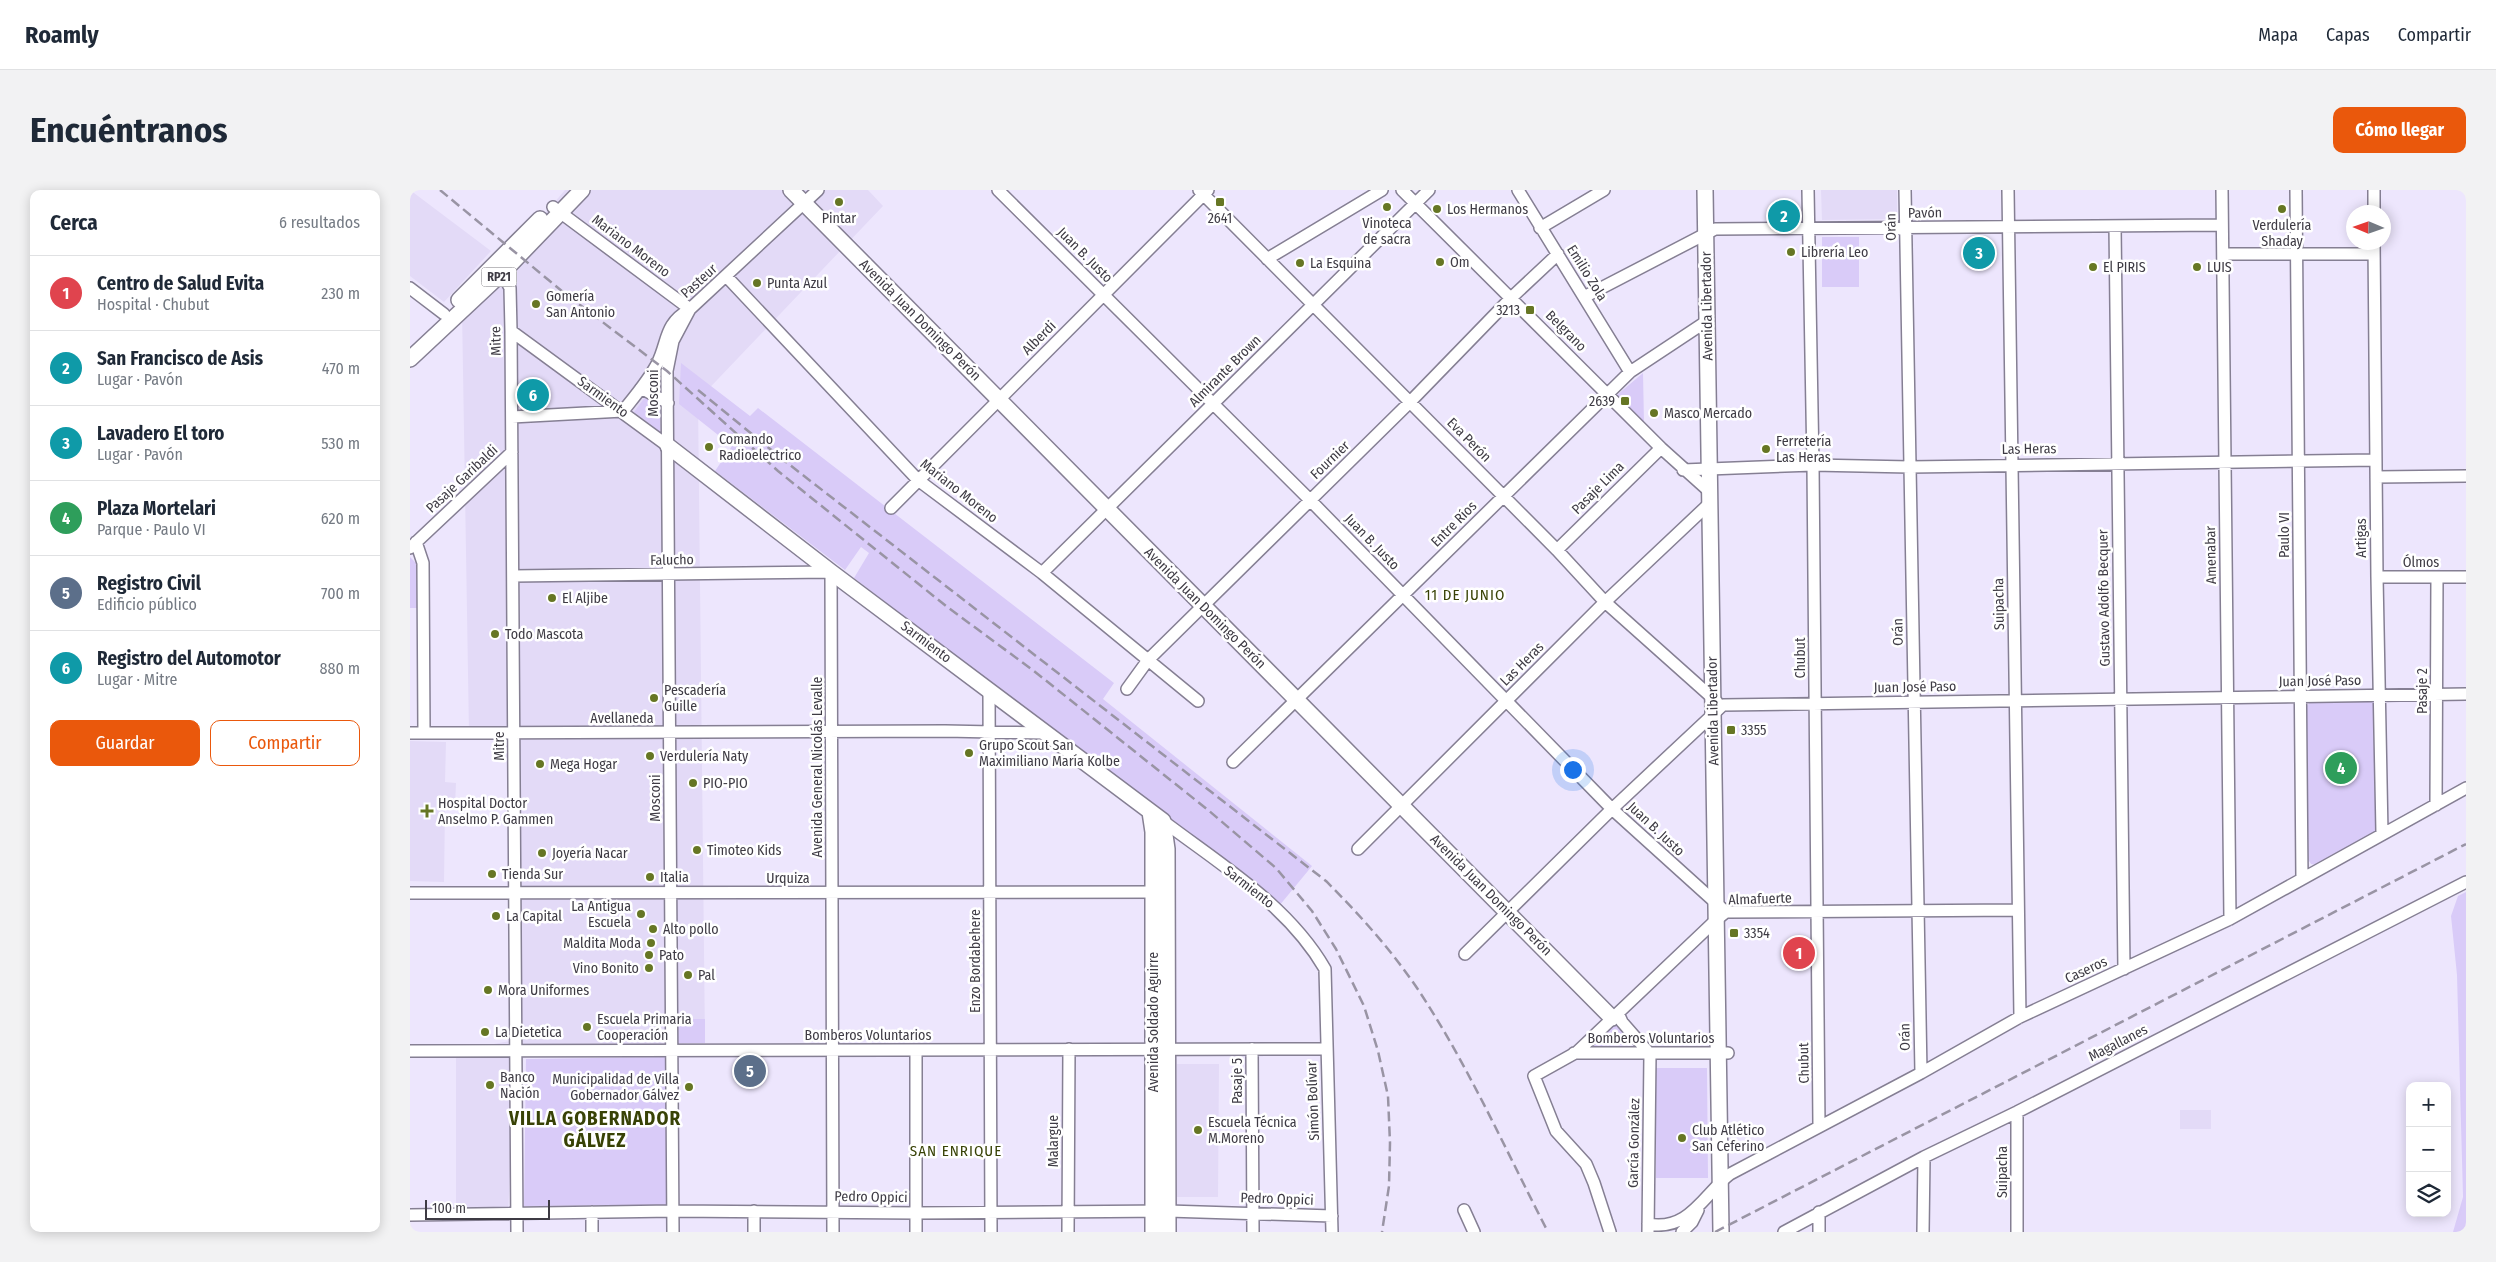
<!DOCTYPE html>
<html lang="es">
<head>
<meta charset="utf-8">
<style>
	:root { --surface:#fff; --page:#f2f2f3; --text:#1f2937; --muted:#747a83; --line:#e0e1e3; --accent:#ea580c }
	body { margin:0; font-family:"Fira Sans Condensed",sans-serif; background:var(--page); color:var(--text) }
	.controls { position:absolute; right:15px; bottom:15px; display:grid; overflow:hidden; border-radius:10px; box-shadow:0 2px 12px #0003 }
	.controls button { width:45px; height:45px; display:grid; place-items:center; padding:0; border:0; border-bottom:1px solid var(--line); background:var(--surface); color:var(--text); font:25px sans-serif }
	.compass { position:absolute; left:1936px; top:15px; width:45px; height:45px; border-radius:50%; background:var(--surface); box-shadow:0 2px 12px #0003; rotate:272deg }
	.scale { position:absolute; left:15px; bottom:12px; width:125px; box-sizing:border-box; padding-left:5px; border:2px solid #3e3b44; border-top:0; font-size:14px; line-height:18px; white-space:nowrap; color:#3e3b44; -webkit-text-stroke:4px #fff; paint-order:stroke }
	.you { position:absolute; left:1162px; top:579px; width:18px; height:18px; margin:-12px; border:4px solid #fff; border-radius:50%; background:#1a73e8; box-shadow:0 0 0 8px #1a73e833 }
	.badge { display:grid; place-items:center; width:32px; height:32px; border-radius:50%; background:var(--accent); color:#fff; font-size:16px; font-weight:700 }
	.pin { position:absolute; translate:-50% -50%; border:2px solid #fff; box-shadow:0 1px 5px #0006 }
	.list { margin:0; padding:0; list-style:none }
	h2 { display:flex; justify-content:space-between; align-items:center; height:65px; margin:0; padding:0 20px; font-size:21px }
	h2 small { font-size:16px; font-weight:400; color:var(--muted) }
	.list li { display:grid; grid-template-columns:32px 1fr auto; gap:15px; align-items:center; box-sizing:border-box; height:75px; padding:0 20px; border-top:1px solid var(--line) }
	.list b { display:block; font-size:19px; white-space:nowrap }
	.list p { margin:0; font-size:16px; white-space:nowrap; color:var(--muted) }
	.list em { font-size:16px; font-style:normal; color:var(--muted) }
	.actions { display:flex; gap:10px; padding:15px 20px }
	.actions a { flex:1; padding:11px 0; border:1px solid var(--accent); border-radius:10px; text-align:center; font-size:18px; color:var(--accent) }
	.actions .main { background:var(--accent); color:#fff }
	.icon { flex:none; width:28px; height:28px; fill:none; stroke:currentColor; stroke-width:2; stroke-linecap:round; stroke-linejoin:round }
	.map { position:relative; flex:none; width:2056px; height:1042px; overflow:hidden; border-radius:10px }
	header { display:flex; align-items:center; gap:30px; box-sizing:border-box; height:70px; padding:0 25px; background:var(--surface); border-bottom:1px solid var(--line) }
	header strong { font-size:24px }
	nav { display:flex; gap:28px; margin-inline-start:auto; font-size:18px }
	.intro { display:flex; align-items:center; justify-content:space-between; box-sizing:border-box; height:120px; padding:0 30px }
	h1 { margin:0; font-size:35px }
	.button { padding:12px 22px; border-radius:10px; background:var(--accent); color:#fff; font-size:18px; font-weight:700 }
	main { display:flex; gap:30px; padding:0 30px }
	aside { flex:1; background:var(--surface); border-radius:10px; box-shadow:0 2px 12px #0003 }
	.map>svg:first-child { display:block }
</style>
</head>
<body>
<header>
<strong>Roamly</strong>
<nav><a>Mapa</a><a>Capas</a><a>Compartir</a></nav>
</header>
<div class="intro"><h1>Encuéntranos</h1><a class="button">Cómo llegar</a></div>
<main>
<aside>
<h2>Cerca<small>6 resultados</small></h2>
<ul class="list">
<li><span class="badge" style="background:#e0444e">1</span><div><b>Centro de Salud Evita</b><p>Hospital · Chubut</p></div><em>230 m</em></li>
<li><span class="badge" style="background:#0f9aa8">2</span><div><b>San Francisco de Asis</b><p>Lugar · Pavón</p></div><em>470 m</em></li>
<li><span class="badge" style="background:#0f9aa8">3</span><div><b>Lavadero El toro</b><p>Lugar · Pavón</p></div><em>530 m</em></li>
<li><span class="badge" style="background:#2e9e5b">4</span><div><b>Plaza Mortelari</b><p>Parque · Paulo VI</p></div><em>620 m</em></li>
<li><span class="badge" style="background:#5c6f8a">5</span><div><b>Registro Civil</b><p>Edificio público</p></div><em>700 m</em></li>
<li><span class="badge" style="background:#0f9aa8">6</span><div><b>Registro del Automotor</b><p>Lugar · Mitre</p></div><em>880 m</em></li>
</ul>
<div class="actions"><a class="main">Guardar</a><a>Compartir</a></div>
</aside>
<div class="map">
<svg width="2056" height="1042" viewBox="0 0 2056 1042">
	<rect width="100%" height="100%" fill="#ede6fd"/>
	<path fill="#e3daf7" d="M0,0L81,61L34,112L0,86Z
		M155,0H458L473,16L288,210L295,853L106,861L98,1024L46,1025V861L106,850L97,543H59L52,120Z
		M1411,0H1487V29L1412,30Z
		M0,551L36,552L35,592L46,593L45,616L35,617L34,692L0,691Z
		M767,874H809L808,1007H767Z
		M1770,920H1801V939H1770Z"/>
	<path fill="#d9cbf8" d="M1412,47H1449V97H1412Z
		M271,173L340,226L348,218L704,493L693,509L902,676L869,716L444,388L459,363L451,357L435,380L305,281L322,256L269,214Z
		M1233,183L1234,233L1207,205Z
		M236,206L250,213V242L224,222Z
		M0,367L6,373L7,418H0Z
		M1962,510L1965,513L1966,642L1906,675L1901,674L1896,666L1895,518L1901,511Z
		M2056,702V1042H2043L2053,1007L2047,785L2041,726L2048,706Z
		M268,829H295V853H268Z
		M1203,835H1207L1226,854L1178,858Z
		M258,867L261,1015L114,1016L116,869Z
		M1246,878H1297L1298,988H1246Z"/>
	<g fill="none" stroke-linecap="round" stroke-linejoin="round">
		<defs>
			<path id="minor" d="M588,0L900,310L1202,619L1316,722
				M789,0L1147,360L1195,412L1307,512
				M992,0L1251,258L1300,302
				M1108,0L1220,182
				M1398,0L1403,275L1409,936
				M1495,0L1511,883
				M1598,0L1610,827
				M1812,0L1820,729
				M1886,0L1892,689
				M1964,0V22
				M143,17L280,119
				M1705,36L1714,779
				M1130,38L1194,0
				M1964,52L1967,387L1972,643
				M1813,64H1964
				M857,69L972,0
				M89,77L100,98L101,141L107,1042
				M316,86L508,290L632,383L788,511
				M0,98L34,124
				M1174,107L1305,39L1812,35
				M101,141L258,256
				M231,198L258,213
				M102,227L213,221C225,206 238,191 247,174C259,150 253,135 280,119L408,0
				M1273,280L1403,275L1500,277L1966,270
				M1966,287L2056,286
				M481,318L798,0
				M6,352L13,373L14,543
				M0,358L102,262
				M1147,360L1251,258
				M632,383L1019,0
				M103,386L421,382L423,1042
				M1967,387H2056
				M717,499L738,470L1000,212L1101,108L1148,64
				M579,500L581,1042
				M0,543L535,541L634,543
				M823,572L1220,182L1297,131
				M2026,615L2027,387
				M753,631C811,675 878,715 915,779L922,1042
				M948,659L1195,412L1300,313
				M0,703L750,702
				M1055,764L1202,619L1313,515L2056,504
				M1208,823L1212,832L1240,864
				M842,859L843,1042
				M0,861L916,859
				M1164,863H1318
				M1607,922V1042
				M1054,1020L1064,1042
				M182,1022V1042
				M0,1025L263,1021L506,1023L758,1021L922,1026
				M1238,1034C1279,1042 1294,1004 1320,984L1511,883L1610,827L1820,729L2056,598
				M263,1042L257,181L263,151L280,119
				M344,1042V1021
				M506,1042V860
				M658,1042L659,859
				M1200,1042L1184,993L1176,974L1146,941L1124,886L1167,862L1306,730L1316,722L1608,720
				M1238,1042L1240,864
				M1272,1042L1282,1032L1288,1020
				M1374,1042L1514,967L1607,922L2056,692
				M1409,1042V1022
				M1513,1042L1514,967"/>
			<path id="major" d="M381,0L1202,828
				M1295,0L1311,1042
				M49,110L130,29
				M0,169L93,82L172,0
				M258,256L421,382L753,631L757,659L758,1042
				M740,622L743,642V1042"/>
		</defs>
		<use href="#minor" stroke="#857f93" stroke-width="14"/>
		<use href="#major" stroke="#857f93" stroke-width="18"/>
		<use href="#minor" stroke="#fff" stroke-width="11"/>
		<use href="#major" stroke="#fff" stroke-width="15"/>
		<path stroke="#9994a4" stroke-width="2.5" stroke-dasharray="10 5" stroke-linecap="butt" d="M30,0L153,102L257,181L368,281L536,416L624,481L798,620L866,678L902,721L926,759L954,816L968,861L978,906L980,953L979,996L972,1042
			M288,200L376,272L916,691C951,726 984,763 1011,804C1060,879 1097,963 1138,1042
			M1305,1042L2056,654"/>
	</g>
	<g fill="#667624" stroke="#fff" stroke-width="2">
		<circle cx="429" cy="12" r="5"/>
		<rect x="805" y="7" width="10" height="10" rx="2.5"/>
		<circle cx="977" cy="17" r="5"/>
		<circle cx="1027" cy="19" r="5"/>
		<circle cx="1872" cy="19" r="5"/>
		<circle cx="1381" cy="62" r="5"/>
		<circle cx="1030" cy="72" r="5"/>
		<circle cx="890" cy="73" r="5"/>
		<circle cx="1683" cy="77" r="5"/>
		<circle cx="1787" cy="77" r="5"/>
		<circle cx="347" cy="93" r="5"/>
		<circle cx="126" cy="114" r="5"/>
		<rect x="1115" y="115" width="10" height="10" rx="2.5"/>
		<rect x="1210" y="206" width="10" height="10" rx="2.5"/>
		<circle cx="1244" cy="223" r="5"/>
		<circle cx="299" cy="257" r="5"/>
		<circle cx="1356" cy="259" r="5"/>
		<circle cx="142" cy="408" r="5"/>
		<circle cx="85" cy="444" r="5"/>
		<circle cx="244" cy="508" r="5"/>
		<rect x="1316" y="535" width="10" height="10" rx="2.5"/>
		<circle cx="559" cy="563" r="5"/>
		<circle cx="240" cy="566" r="5"/>
		<circle cx="130" cy="574" r="5"/>
		<circle cx="283" cy="593" r="5"/>
		<path d="M14.5 613.5h5v5h5v5h-5v5h-5v-5h-5v-5h5z"/>
		<circle cx="287" cy="660" r="5"/>
		<circle cx="132" cy="663" r="5"/>
		<circle cx="82" cy="684" r="5"/>
		<circle cx="240" cy="687" r="5"/>
		<circle cx="231" cy="724" r="5"/>
		<circle cx="86" cy="726" r="5"/>
		<circle cx="243" cy="739" r="5"/>
		<rect x="1319" y="738" width="10" height="10" rx="2.5"/>
		<circle cx="241" cy="753" r="5"/>
		<circle cx="239" cy="765" r="5"/>
		<circle cx="239" cy="778" r="5"/>
		<circle cx="278" cy="785" r="5"/>
		<circle cx="78" cy="800" r="5"/>
		<circle cx="177" cy="837" r="5"/>
		<circle cx="75" cy="842" r="5"/>
		<circle cx="80" cy="895" r="5"/>
		<circle cx="279" cy="897" r="5"/>
		<circle cx="788" cy="940" r="5"/>
		<circle cx="1272" cy="948" r="5"/>
	</g>
	<g text-anchor="middle" dominant-baseline="central" stroke-width="5" stroke-linejoin="round" paint-order="stroke">
		<rect fill="#fff" stroke="#78767c" stroke-width="1" x="71.5" y="77.5" width="35" height="19" rx="4"/>
		<g font-size="12" font-weight="bold" fill="#3e3b44">
			<text x="89" y="87">RP21</text>
		</g>
		<g font-size="14" fill="#3e3b44" stroke="#fff" text-anchor="start">
			<text x="1037" y="19">Los Hermanos</text>
			<text x="429" y="28" text-anchor="middle">Pintar</text>
			<text x="810" y="28" text-anchor="middle">2641</text>
			<text x="977" y="33" text-anchor="middle">Vinoteca<tspan x="977" dy="16">de sacra</tspan></text>
			<text x="1872" y="35" text-anchor="middle">Verdulería<tspan x="1872" dy="16">Shaday</tspan></text>
			<text x="1391" y="62">Librería Leo</text>
			<text x="1040" y="72">Om</text>
			<text x="900" y="73">La Esquina</text>
			<text x="1693" y="77">El PIRIS</text>
			<text x="1797" y="77">LUIS</text>
			<text x="357" y="93">Punta Azul</text>
			<text x="136" y="106">Gomería<tspan x="136" dy="16">San Antonio</tspan></text>
			<text x="1110" y="120" text-anchor="end">3213</text>
			<text x="1205" y="211" text-anchor="end">2639</text>
			<text x="1254" y="223">Masco Mercado</text>
			<text x="309" y="249">Comando<tspan x="309" dy="16">Radioelectrico</tspan></text>
			<text x="1366" y="251">Ferretería<tspan x="1366" dy="16">Las Heras</tspan></text>
			<text x="152" y="408">El Aljibe</text>
			<text x="95" y="444">Todo Mascota</text>
			<text x="254" y="500">Pescadería<tspan x="254" dy="16">Guille</tspan></text>
			<text x="1331" y="540">3355</text>
			<text x="569" y="555">Grupo Scout San<tspan x="569" dy="16">Maximiliano María Kolbe</tspan></text>
			<text x="250" y="566">Verdulería Naty</text>
			<text x="140" y="574">Mega Hogar</text>
			<text x="293" y="593">PIO-PIO</text>
			<text x="28" y="613">Hospital Doctor<tspan x="28" dy="16">Anselmo P. Gammen</tspan></text>
			<text x="297" y="660">Timoteo Kids</text>
			<text x="142" y="663">Joyería Nacar</text>
			<text x="92" y="684">Tienda Sur</text>
			<text x="250" y="687">Italia</text>
			<text x="221" y="716" text-anchor="end">La Antigua<tspan x="221" dy="16">Escuela</tspan></text>
			<text x="96" y="726">La Capital</text>
			<text x="253" y="739">Alto pollo</text>
			<text x="1334" y="743">3354</text>
			<text x="231" y="753" text-anchor="end">Maldita Moda</text>
			<text x="249" y="765">Pato</text>
			<text x="229" y="778" text-anchor="end">Vino Bonito</text>
			<text x="288" y="785">Pal</text>
			<text x="88" y="800">Mora Uniformes</text>
			<text x="187" y="829">Escuela Primaria<tspan x="187" dy="16">Cooperación</tspan></text>
			<text x="85" y="842">La Dietetica</text>
			<text x="90" y="887">Banco<tspan x="90" dy="16">Nación</tspan></text>
			<text x="269" y="889" text-anchor="end">Municipalidad de Villa<tspan x="269" dy="16">Gobernador Gálvez</tspan></text>
			<text x="798" y="932">Escuela Técnica<tspan x="798" dy="16">M.Moreno</tspan></text>
			<text x="1282" y="940">Club Atlético<tspan x="1282" dy="16">San Ceferino</tspan></text>
		</g>
		<g font-size="14" fill="#3e3b44" stroke="#fff">
			<text transform="translate(1515 23) rotate(-1)">Pavón</text>
			<text transform="translate(1481 37) rotate(-91)">Orán</text>
			<text transform="translate(221 56) rotate(37)">Mariano Moreno</text>
			<text transform="translate(675 65) rotate(45)">Juan B. Justo</text>
			<text transform="translate(1177 83) rotate(58)">Emilio Zola</text>
			<text transform="translate(289 91) rotate(-42)">Pasteur</text>
			<text transform="translate(1297 116) rotate(-91)">Avenida Libertador</text>
			<text transform="translate(510 130) rotate(45)">Avenida Juan Domingo Perón</text>
			<text transform="translate(1156 141) rotate(45)">Belgrano</text>
			<text transform="translate(629 148) rotate(-45)">Alberdi</text>
			<text transform="translate(86 151) rotate(-91)">Mitre</text>
			<text transform="translate(815 181) rotate(-45)">Almirante Brown</text>
			<text transform="translate(243 203) rotate(-90)">Mosconi</text>
			<text transform="translate(193 207) rotate(36)">Sarmiento</text>
			<text transform="translate(1059 250) rotate(45)">Eva Perón</text>
			<text transform="translate(1619 259) rotate(-1)">Las Heras</text>
			<text transform="translate(920 270) rotate(-44)">Fournier</text>
			<text transform="translate(52 289) rotate(-43)">Pasaje Garibaldi</text>
			<text transform="translate(1188 298) rotate(-45)">Pasaje Lima</text>
			<text transform="translate(549 301) rotate(38)">Mariano Moreno</text>
			<text transform="translate(1044 334) rotate(-45)">Entre Ríos</text>
			<text transform="translate(1874 345) rotate(-90)">Paulo VI</text>
			<text transform="translate(1951 348) rotate(-90)">Artigas</text>
			<text transform="translate(962 352) rotate(46)">Juan B. Justo</text>
			<text transform="translate(1801 365) rotate(-91)">Amenabar</text>
			<text transform="translate(262 370) rotate(-1)">Falucho</text>
			<text x="2011" y="372">Ólmos</text>
			<text transform="translate(1694 408) rotate(-91)">Gustavo Adolfo Becquer</text>
			<text transform="translate(1589 414) rotate(-91)">Suipacha</text>
			<text transform="translate(795 418) rotate(45)">Avenida Juan Domingo Perón</text>
			<text transform="translate(1488 442) rotate(-91)">Orán</text>
			<text transform="translate(516 452) rotate(37)">Sarmiento</text>
			<text transform="translate(1390 468) rotate(-90)">Chubut</text>
			<text transform="translate(1112 474) rotate(-45)">Las Heras</text>
			<text transform="translate(1910 491) rotate(-1)">Juan José Paso</text>
			<text transform="translate(1505 497) rotate(-1)">Juan José Paso</text>
			<text transform="translate(2012 501) rotate(-90)">Pasaje 2</text>
			<text transform="translate(1303 521) rotate(-91)">Avenida Libertador</text>
			<text x="212" y="528">Avellaneda</text>
			<text transform="translate(89 556) rotate(-90)">Mitre</text>
			<text transform="translate(407 577) rotate(-90)">Avenida General Nicolás Levalle</text>
			<text transform="translate(245 608) rotate(-90)">Mosconi</text>
			<text transform="translate(1246 639) rotate(43)">Juan B. Justo</text>
			<text x="378" y="688">Urquiza</text>
			<text transform="translate(839 697) rotate(38)">Sarmiento</text>
			<text transform="translate(1081 705) rotate(45)">Avenida Juan Domingo Perón</text>
			<text transform="translate(1350 709) rotate(-2)">Almafuerte</text>
			<text transform="translate(565 771) rotate(-90)">Enzo Bordabehere</text>
			<text transform="translate(1676 780) rotate(-25)">Caseros</text>
			<text transform="translate(743 832) rotate(-90)">Avenida Soldado Aguirre</text>
			<text x="458" y="845">Bomberos Voluntarios</text>
			<text transform="translate(1495 847) rotate(-91)">Orán</text>
			<text x="1241" y="848">Bomberos Voluntarios</text>
			<text transform="translate(1708 853) rotate(-27)">Magallanes</text>
			<text transform="translate(1394 873) rotate(-91)">Chubut</text>
			<text transform="translate(827 891) rotate(-90)">Pasaje 5</text>
			<text transform="translate(903 911) rotate(-92)">Simón Bolívar</text>
			<text transform="translate(643 951) rotate(-90)">Malargue</text>
			<text transform="translate(1224 953) rotate(-89)">García González</text>
			<text transform="translate(1592 982) rotate(-90)">Suipacha</text>
			<text transform="translate(461 1007) rotate(1)">Pedro Oppici</text>
			<text transform="translate(867 1009) rotate(2)">Pedro Oppici</text>
		</g>
		<g font-size="15" letter-spacing="1" fill="#384206" stroke="#fff">
			<text x="1055" y="405">11 DE JUNIO</text>
			<text x="546" y="961">SAN ENRIQUE</text>
		</g>
		<g font-size="19" font-weight="bold" letter-spacing="1" fill="#384206" stroke="#fff">
			<text x="185" y="928">VILLA GOBERNADOR<tspan x="185" dy="22">GÁLVEZ</tspan></text>
		</g>
	</g>
</svg>
<div class="controls">
<button>+</button>
<button>−</button>
<button><svg class="icon" aria-label="layers" viewBox="0 0 24 24"><path d="M12 4l9 5-9 5-9-5zM3 14l9 5 9-5"/></svg></button>
</div>
<svg class="compass" viewBox="-18 -18 36 36"><path d="M0-13l5 13h-10z" fill="#e53935"/><path d="M0 13l5-13h-10z" fill="#747a83"/></svg>
<div class="scale">100 m</div>
<div class="you"></div>
<div class="pin badge" style="left:1389px;top:763px;background:#e0444e">1</div>
<div class="pin badge" style="left:1374px;top:26px;background:#0f9aa8">2</div>
<div class="pin badge" style="left:1569px;top:63px;background:#0f9aa8">3</div>
<div class="pin badge" style="left:1931px;top:578px;background:#2e9e5b">4</div>
<div class="pin badge" style="left:340px;top:881px;background:#5c6f8a">5</div>
<div class="pin badge" style="left:123px;top:205px;background:#0f9aa8">6</div>
</div>
</main>
</body>
</html>
